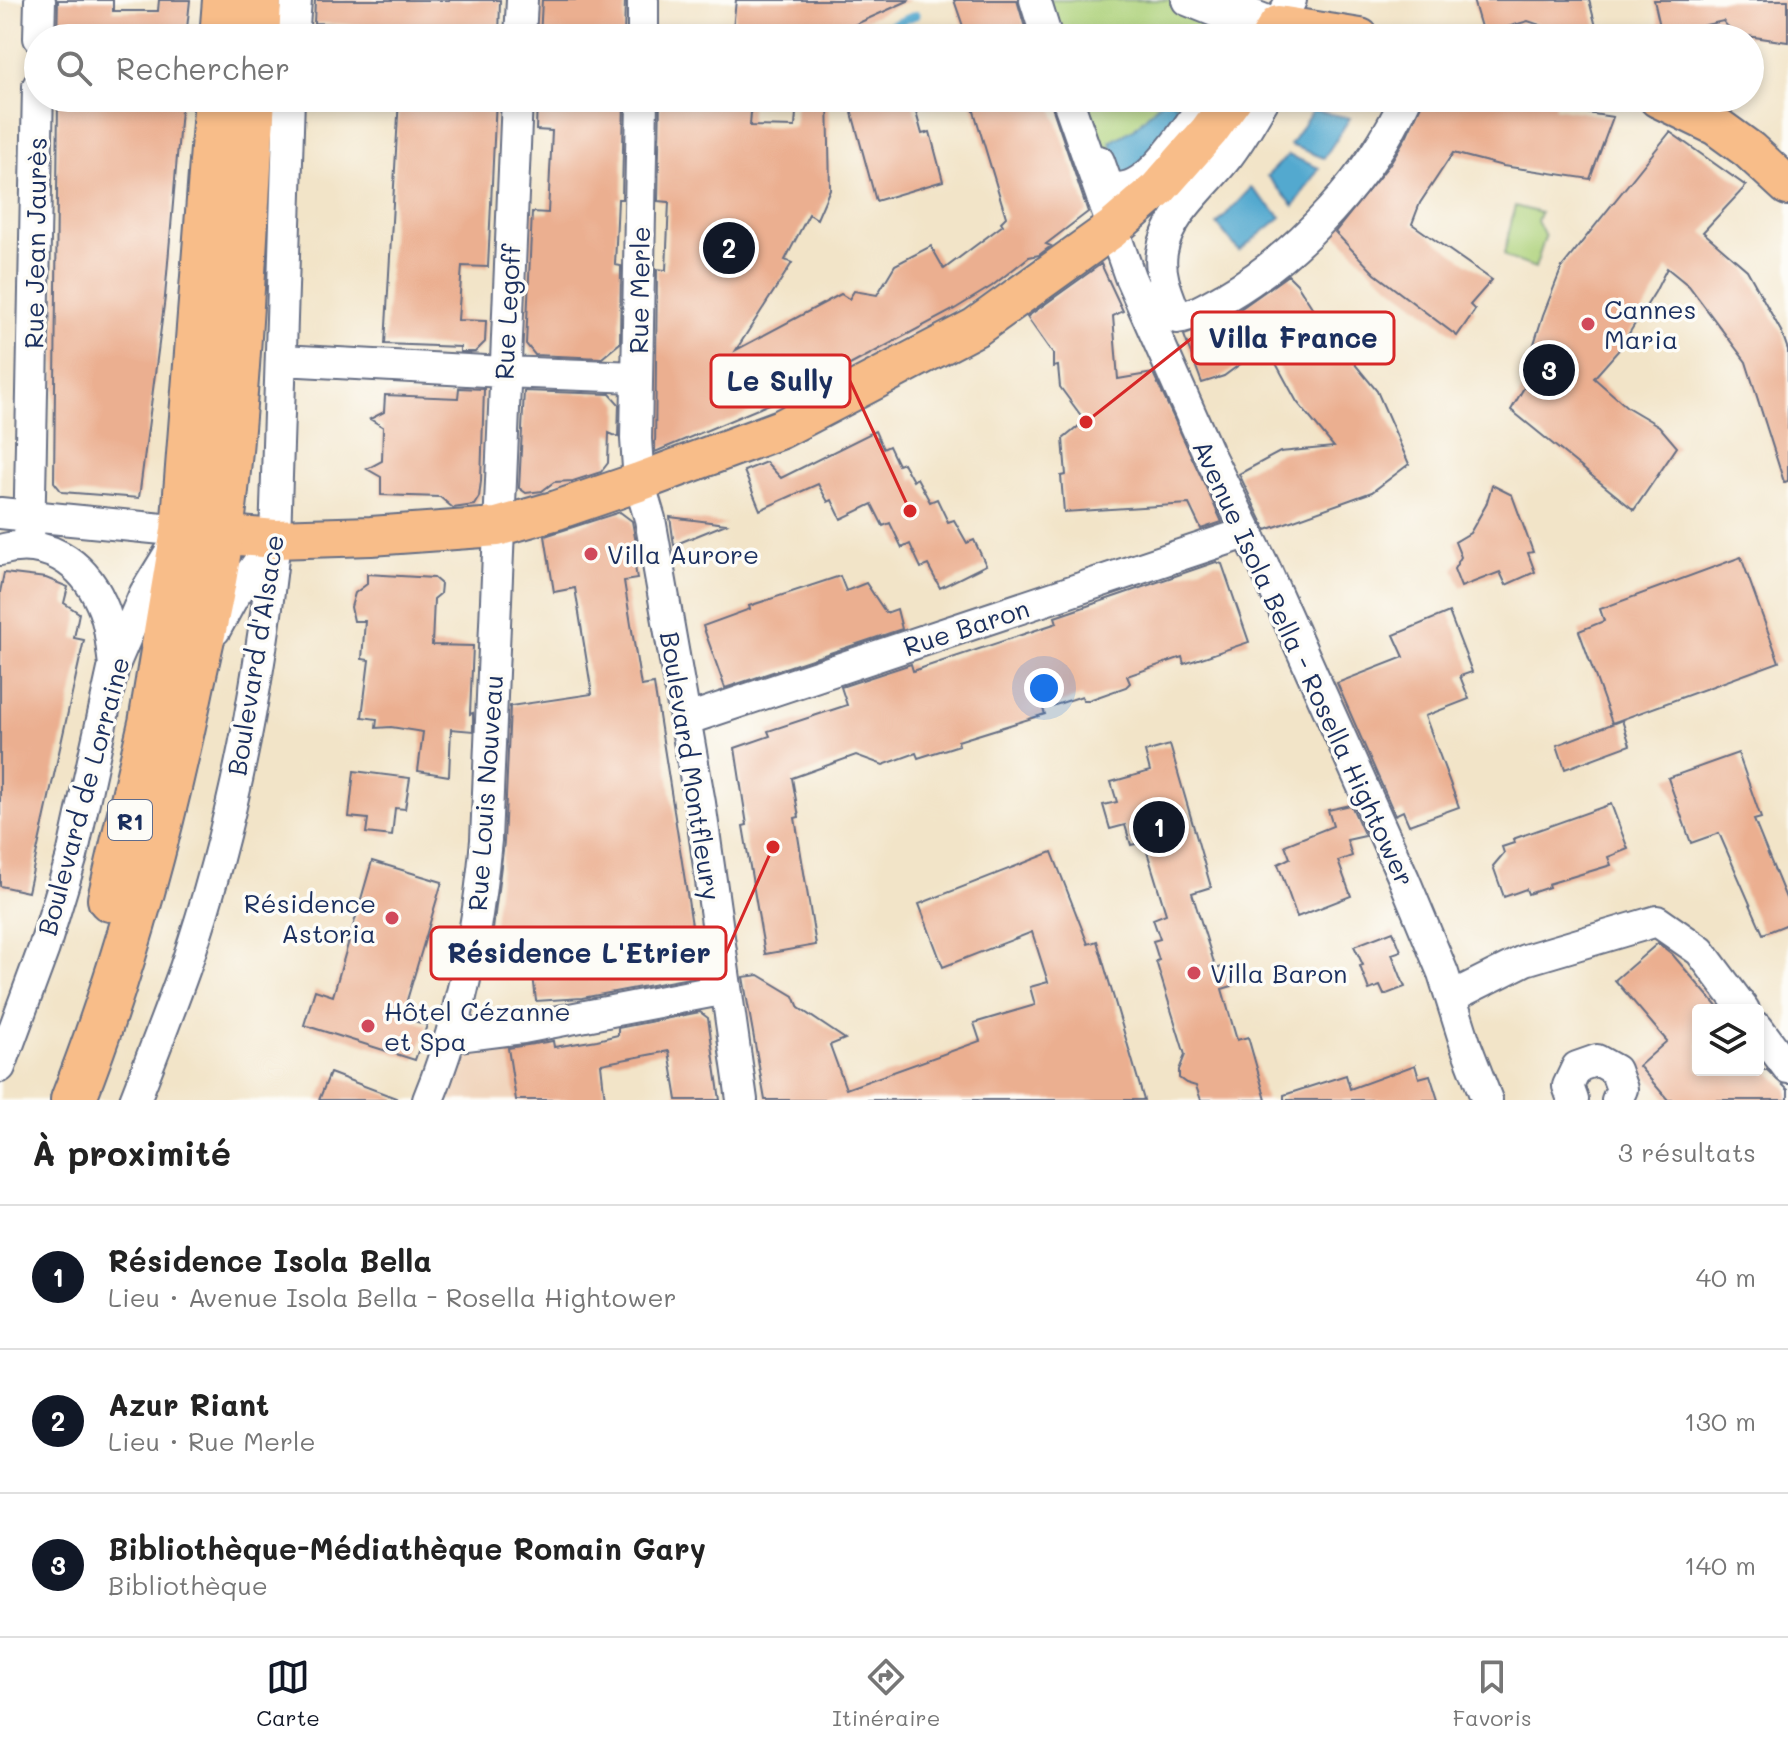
<!DOCTYPE html>
<html lang="fr">
<head>
<meta charset="utf-8">
<style>
	:root { --surface:#fff; --page:#f6f6f6; --text:#222; --muted:#767676; --line:#e0e0e0; --accent:#111827 }
	body { margin:0; font-family:Mali,sans-serif; background:var(--page); color:var(--text) }
	.controls { position:absolute; right:24px; bottom:24px; display:grid; overflow:hidden; border-radius:8px; box-shadow:0 4px 12px #0003 }
	.controls button { width:72px; height:72px; display:grid; place-items:center; padding:0; border:0; border-bottom:2px solid var(--line); background:var(--surface); color:var(--text); font:40px sans-serif }
	.you { position:absolute; left:1044px; top:688px; width:28px; height:28px; margin:-20px; border:6px solid #fff; border-radius:50%; background:#1a73e8; box-shadow:0 0 0 12px #1a73e833 }
	.badge { display:grid; place-items:center; width:52px; height:52px; border-radius:50%; background:var(--accent); color:#fff; font-size:26px; font-weight:700 }
	.pin { position:absolute; translate:-50% -50%; border:4px solid #fff; box-shadow:0 2px 8px #0006 }
	.list { margin:0; padding:0; list-style:none }
	h2 { display:flex; justify-content:space-between; align-items:center; height:104px; margin:0; padding:0 32px; font-size:34px }
	h2 small { font-size:26px; font-weight:400; color:var(--muted) }
	.list li { display:grid; grid-template-columns:52px 1fr auto; gap:24px; align-items:center; box-sizing:border-box; height:144px; padding:0 32px; border-top:2px solid var(--line) }
	.list b { display:block; font-size:30px; white-space:nowrap }
	.list p { margin:0; font-size:26px; white-space:nowrap; color:var(--muted) }
	.list em { font-size:26px; font-style:normal; color:var(--muted) }
	.icon { flex:none; width:44px; height:44px; fill:none; stroke:currentColor; stroke-width:2; stroke-linecap:round; stroke-linejoin:round }
	.map { position:relative; flex:none; width:1788px; height:1100px; overflow:hidden }
	.search { position:absolute; background:var(--surface); box-shadow:0 4px 12px #0003; left:24px; right:24px; top:24px; height:88px; display:flex; align-items:center; gap:20px; box-sizing:border-box; padding:0 28px; border-radius:44px; color:var(--muted); font-size:30px }
	.sheet { height:536px; background:var(--surface) }
	nav { display:flex; justify-content:space-around; align-items:center; box-sizing:border-box; height:112px; border-top:2px solid var(--line); background:var(--surface); font-size:22px; color:var(--muted) }
	nav a { display:grid; justify-items:center; gap:4px }
	nav .on { color:var(--accent) }
	.map>svg:first-child { display:block }
</style>
</head>
<body>
<div class="map">
<svg width="1788" height="1100" viewBox="0 0 1788 1100">
	<rect width="100%" height="100%" fill="#fdfcf7"/>
	<filter id="ink" filterUnits="userSpaceOnUse"><feTurbulence type="fractalNoise" baseFrequency=".0125" numOctaves="2"/><feDisplacementMap in="SourceGraphic" scale="16" xChannelSelector="R" yChannelSelector="G"/><feConvolveMatrix kernelMatrix="1 2 1 2 8 2 1 2 1" color-interpolation-filters="sRGB"/></filter>
	<filter id="wash" filterUnits="userSpaceOnUse"><feTurbulence type="fractalNoise" baseFrequency=".006" numOctaves="4" result="noise"/><feDisplacementMap in="SourceGraphic" scale="32" xChannelSelector="R" yChannelSelector="G"/><feGaussianBlur stdDeviation="1.8" result="paint"/><feColorMatrix in="noise" values="0 0 0 0 0 0 0 0 0 0 0 0 0 0 0 0 0 1.4 0 .05"/><feComposite in="paint" operator="in"/></filter>
	<g filter="url(#wash)">
		<rect width="100%" height="100%" fill="#f2e4c8"/>
		<path fill="#f1d5bd" d="M553,1040L563,1100H449L463,1062L468,1055Z"/>
		<path fill="#aed27c" stroke="#64806d" stroke-width="2" d="M1048,0H1187L1231,38L1209,27L1202,38H1060Z
			M1079,98H1164L1134,129L1111,142L1124,178L1166,135L1183,113L1169,98H1188L1192,101L1194,98H1207C1192,121 1138,211 1106,181Z
			M1515,206L1540,213L1537,221L1545,237L1535,268L1508,258L1504,254Z"/>
		<path fill="#52a9cf" stroke="#366c96" stroke-width="2" d="M1164,98H1169L1183,112L1166,135L1124,178L1110,142L1134,129Z
			M1313,110L1350,118L1324,158L1290,145Z
			M1288,155L1319,168L1294,206L1267,176Z
			M1251,188L1281,217L1239,251L1217,224Z"/>
		<g fill="none" stroke-linecap="round" stroke-linejoin="round">
			<path stroke="#52a9cf" stroke-width="8" d="M861,38L916,15"/>
		</g>
		<g id="blocks">
			<path fill="#ebaf90" d="M58,0H113V11H158L159,0H190L186,38H57Z
				M315,0H500L499,38H402V27L314,23Z
				M542,0H625L624,38H540Z
				M736,0H910L825,38H732Z
				M954,0H1017L1028,38H967Z
				M1473,0H1589L1599,38H1559L1558,31L1528,21L1483,34Z
				M1654,0H1788V42L1734,34L1723,21L1662,35Z
				M58,98H182L165,297L139,498L62,492L54,482Z
				M399,98H496L488,267L462,266L458,320L486,321L485,342L475,352H460V347L385,344Z
				M537,98H624L622,199H618L615,265L621,266L620,343L602,358L535,355L526,344L532,212L548,213L552,131L536,130Z
				M660,98H752L750,126L795,127L797,98H828L830,189L817,219L809,214L785,260L792,263L736,350L841,294L849,299L854,291L877,295L895,265L931,246L944,269L1003,225L1001,222L1006,217L970,98H1049L1088,212L1046,244L1051,246L1039,255L1029,257L992,286L953,310L803,390L655,452L657,269L666,270L669,202L658,201Z
				M848,98H912L922,134L930,132L943,181L876,201Z
				M1424,98H1536L1556,101L1554,108L1613,117L1590,179L1503,166L1453,153L1420,203L1412,224L1492,280L1470,305L1475,310L1457,336L1375,274L1335,232L1389,165L1407,135Z
				M1670,132L1746,186L1703,232L1747,270L1782,333L1788,350V481L1784,482L1746,362L1689,286L1667,268L1655,292L1618,351L1594,378L1627,407L1659,426L1677,447L1634,510L1511,410L1529,379L1524,376L1543,315L1562,267Z
				M1101,264L1123,311L1113,316L1118,379L1153,373L1222,522L1201,529L1189,504L1064,512L1061,476L1066,475L1063,439L1085,421L1060,387L1058,366L1053,367V354L1027,317Z
				M1288,275L1297,284L1326,329L1377,391L1409,464L1372,492L1266,530L1239,474L1280,452L1334,447L1297,402L1266,345L1224,376L1202,383L1184,335L1204,328L1236,312Z
				M459,388L484,389L481,481L479,497L474,505L453,508L440,497L381,495V477L367,469L382,461L383,427L370,419L384,412L385,395L458,398Z
				M524,391L610,394L619,404L618,437L609,433L608,463L601,472L573,481L554,482L542,491L526,493L519,488Z
				M875,431L883,449L889,446L898,465L903,463L913,481L917,478L930,502L937,499L948,522L954,520L967,543L974,540L986,565L940,588L928,565L921,568L910,544L902,548L890,523L883,526L872,504L841,519L832,500L828,502L818,484L760,510L744,471L766,462L781,478Z
				M1492,485L1512,495L1533,552L1528,553L1535,572L1506,585L1500,572L1461,587L1454,569L1461,557L1455,542L1470,533L1486,505Z
				M620,512L632,521L639,559L634,560L637,579L624,581L641,686L654,684L700,976L582,998L536,1001L532,966L488,969L504,842L510,706L592,694L575,588L554,592L545,536Z
				M670,517L726,524L674,545Z
				M1741,557L1779,662L1612,723L1579,631L1604,621L1600,609Z
				M1216,562L1222,564L1249,642L1184,664L1182,657L1127,676L1130,683L1126,687L1089,700H1083L1082,696L1043,709L1045,714L958,741L959,745L918,758L916,753L883,765L856,755L792,778L799,817L795,818L816,945L765,954L743,826L747,825L735,748L770,736L768,731L847,705L841,687L911,664L913,671L1057,623L1055,617Z
				M4,573L46,578L68,587L64,603L79,613L74,638L84,640L28,892L0,886V592Z
				M367,574L434,578L441,584L440,594L434,599L432,645L473,646L470,714L473,713V731L451,729L449,776L418,771L423,732L391,727L376,728L377,719L362,717L369,660L362,659L365,621H354L351,607L355,593L367,584Z
				M840,576L846,591L866,583L886,613L897,609L902,629L725,688L703,626L750,609L749,606Z
				M1449,612L1472,672L1460,676L1469,699L1425,716L1459,807L1409,825L1403,811L1395,815L1337,683L1404,657L1394,635Z
				M1622,720L1630,745L1565,769L1557,745Z
				M1170,745L1211,887L1192,893L1216,969L1225,966L1232,986L1222,989L1237,1040L1248,1037L1266,1100H1201L1196,1086L1186,1083L1179,1078V1070L1185,1055L1156,961L1159,960L1153,941L1160,939L1153,919L1166,914L1144,842L1131,845L1125,825L1110,829L1103,805L1117,802L1111,782L1150,771L1145,752Z
				M1738,753L1761,818L1754,820L1788,903V924L1763,934L1719,833L1691,843L1668,778Z
				M354,771L410,778L405,809L395,808L392,836L366,833L368,819L349,817Z
				M1611,804L1628,849L1608,857L1611,865L1548,884L1549,887L1528,894L1526,889L1504,897L1493,866L1504,853L1502,847L1514,843L1513,839Z
				M1351,805L1365,836L1347,840L1352,856L1338,861L1351,896L1297,917L1278,864L1290,858L1285,845L1333,826L1328,810Z
				M1052,852L1088,944L1097,941L1144,1100H765L743,977L759,975L794,996L799,1008L845,1039L830,1045L846,1089L980,1041L974,1023L1035,1005L1030,987L1048,982L1032,932L943,967L919,904Z
				M372,861L442,882L402,1017L427,1025L415,1060L304,1025L315,990L333,996Z
				M1393,931L1401,951L1392,954L1405,987L1384,995L1380,986L1369,990L1360,966L1363,965L1354,946Z
				M1658,943L1672,954L1720,1010H1698V1070H1767L1788,1090V1100H1668L1639,1066L1667,1041L1615,980Z
				M700,1012L708,1018L720,1100H677L669,1051L601,1064L605,1100H516L508,1048L553,1041L554,1047L597,1040L618,1035V1028Z
				M1415,1065L1419,1078L1430,1075L1438,1100H1284V1095L1346,1075L1350,1089Z
				M330,1073L396,1098L395,1100H319Z"/>
		</g>
	</g>
	<g filter="url(#ink)">
		<use href="#blocks" fill-opacity="0" stroke="#666e83" stroke-width="2"/>
		<g fill="none" stroke-linecap="round" stroke-linejoin="round">
			<defs>
				<path id="minor" d="M1035,0L1047,38
					M1187,0L1232,18L1241,38
					M1213,0L1278,25L1291,0
					M39,38L40,0
					M293,38L296,0
					M520,38L522,0
					M643,38V0
					M642,98L636,439L639,482L650,519L700,803L742,1100
					M1067,98L1130,277L1207,451L1264,566L1404,879L1443,973L1466,1046L1487,1100
					M1265,98C1253,117 1242,138 1228,156C1206,185 1168,214 1162,252C1158,275 1169,297 1177,318C1196,315 1210,305 1227,296C1300,253 1371,176 1406,98
					M1099,161L1106,181L1113,187C1148,195 1190,124 1207,98
					M282,360L504,372L637,377
					M0,513L183,531L145,593L114,665L72,856L44,948L0,1067
					M29,545L38,86
					M0,550C45,537 83,562 101,603C110,622 111,644 114,665
					M215,630L233,597L275,540
					M685,720L1246,533
					M1451,997L1525,960L1657,921L1700,951L1744,1010
					M1758,1028L1788,1068
					M451,1037L523,1028L726,989
					M135,1100C152,1056 169,1013 185,968C232,830 260,684 275,539L289,98
					M428,1100C462,1017 478,929 486,840L517,98
					M1573,1100L1568,1086L1577,1067L1597,1060L1615,1070L1622,1089L1617,1100"/>
				<path id="major" d="M1270,38L1278,25L1360,38
					M1658,98L1716,126L1749,150L1788,186
					M193,532L275,539L371,536L497,527L557,510L639,482L781,429L976,327L1112,229L1158,189L1209,131L1233,98"/>
				<path id="highway" d="M222,38L225,0
					M257,38L259,0
					M110,899L151,723L183,531L217,98
					M73,1100C125,968 161,832 190,693C201,640 215,587 221,533C239,389 244,243 253,98"/>
			</defs>
			<use href="#minor" stroke="#666e83" stroke-width="34"/>
			<use href="#major" stroke="#666e83" stroke-width="42"/>
			<use href="#highway" stroke="#666e83" stroke-width="48"/>
			<use href="#minor" stroke="#fff" stroke-width="30"/>
			<use href="#major" stroke="#f8bd89" stroke-width="38"/>
			<use href="#highway" stroke="#f8bd89" stroke-width="44"/>
		</g>
	</g>
	<g fill="#d1495b" stroke="#fdfcf7" stroke-width="3">
		<circle cx="1588" cy="324" r="8"/>
		<circle cx="591" cy="554" r="8"/>
		<circle cx="392" cy="918" r="8"/>
		<circle cx="1194" cy="973" r="8"/>
		<circle cx="368" cy="1026" r="8"/>
	</g>
	<g text-anchor="middle" dominant-baseline="central" stroke-width="7" stroke-linejoin="round" paint-order="stroke">
		<rect fill="#fdfcf7" stroke="#5f6c8c" stroke-width="2" x="108" y="800" width="44" height="40" rx="6"/>
		<g font-size="24" font-weight="bold" fill="#1b2f5e">
			<text x="130" y="820">R1</text>
		</g>
		<g font-size="26" fill="#1b2f5e" stroke="#fdfcf7">
			<text transform="translate(35 243) rotate(-89)">Rue Jean Jaurès</text>
			<text transform="translate(639 290) rotate(-89)">Rue Merle</text>
			<text transform="translate(507 312) rotate(-87)">Rue Legoff</text>
			<text transform="translate(966 627) rotate(-18)">Rue Baron</text>
			<text transform="translate(255 655) rotate(-81)">Boulevard d'Alsace</text>
			<text transform="translate(1304 663) rotate(65)">Avenue Isola Bella - Rosella Hightower</text>
			<text transform="translate(691 766) rotate(81)">Boulevard Montfleury</text>
			<text transform="translate(485 793) rotate(-86)">Rue Louis Nouveau</text>
			<text transform="translate(83 796) rotate(-75)">Boulevard de Lorraine</text>
		</g>
		<g font-size="26" fill="#1b2f5e" stroke="#fdfcf7" text-anchor="start">
			<text x="1604" y="309">Cannes<tspan x="1604" dy="30">Maria</tspan></text>
			<text x="607" y="554">Villa Aurore</text>
			<text x="376" y="903" text-anchor="end">Résidence<tspan x="376" dy="30">Astoria</tspan></text>
			<text x="1210" y="973">Villa Baron</text>
			<text x="384" y="1011">Hôtel Cézanne<tspan x="384" dy="30">et Spa</tspan></text>
		</g>
	</g>
	<path fill="none" stroke="#d62828" stroke-width="3" d="M1086 422L1192 338M910 511L850 381M773 847L726 953"/>
	<g fill="#d62828" stroke="#fdfcf7" stroke-width="3">
		<circle cx="1086" cy="422" r="8"/>
		<circle cx="910" cy="511" r="8"/>
		<circle cx="773" cy="847" r="8"/>
	</g>
	<g fill="#fdfcf7" stroke="#d62828" stroke-width="3">
		<rect x="1192" y="312" width="202" height="52" rx="8"/>
		<rect x="711" y="355" width="139" height="52" rx="8"/>
		<rect x="431" y="927" width="295" height="52" rx="8"/>
	</g>
	<g font-size="28" text-anchor="middle" font-weight="bold" fill="#1b2f5e">
		<text x="1293" y="348">Villa France</text>
		<text x="780" y="391">Le Sully</text>
		<text x="579" y="963">Résidence L'Etrier</text>
	</g>
</svg>
<div class="controls">
<button><svg class="icon" aria-label="layers" viewBox="0 0 24 24"><path d="M12 4l9 5-9 5-9-5zM3 14l9 5 9-5"/></svg></button>
</div>
<div class="you"></div>
<div class="pin badge" style="left:1159px;top:827px">1</div>
<div class="pin badge" style="left:729px;top:248px">2</div>
<div class="pin badge" style="left:1549px;top:370px">3</div>
<div class="search"><svg class="icon" aria-label="search" viewBox="0 0 24 24"><circle cx="10" cy="10" r="6"/><path d="M15 15l6 6"/></svg>Rechercher</div>
</div>
<section class="sheet">
<h2>À proximité<small>3 résultats</small></h2>
<ul class="list">
<li><span class="badge">1</span><div><b>Résidence Isola Bella</b><p>Lieu · Avenue Isola Bella - Rosella Hightower</p></div><em>40 m</em></li>
<li><span class="badge">2</span><div><b>Azur Riant</b><p>Lieu · Rue Merle</p></div><em>130 m</em></li>
<li><span class="badge">3</span><div><b>Bibliothèque-Médiathèque Romain Gary</b><p>Bibliothèque</p></div><em>140 m</em></li>
</ul>
</section>
<nav>
<a class="on"><svg class="icon" aria-label="map" viewBox="0 0 24 24"><path d="M3 6l6-2 6 2 6-2v14l-6 2-6-2-6 2zM9 4v14M15 6v14"/></svg>Carte</a>
<a><svg class="icon" aria-label="directions" viewBox="0 0 24 24"><path d="M12 3l9 9-9 9-9-9zM9 14v-3h6M13 9l2 2-2 2"/></svg>Itinéraire</a>
<a><svg class="icon" aria-label="saved" viewBox="0 0 24 24"><path d="M7 4h10v16l-5-4-5 4z"/></svg>Favoris</a>
</nav>
</body>
</html>
